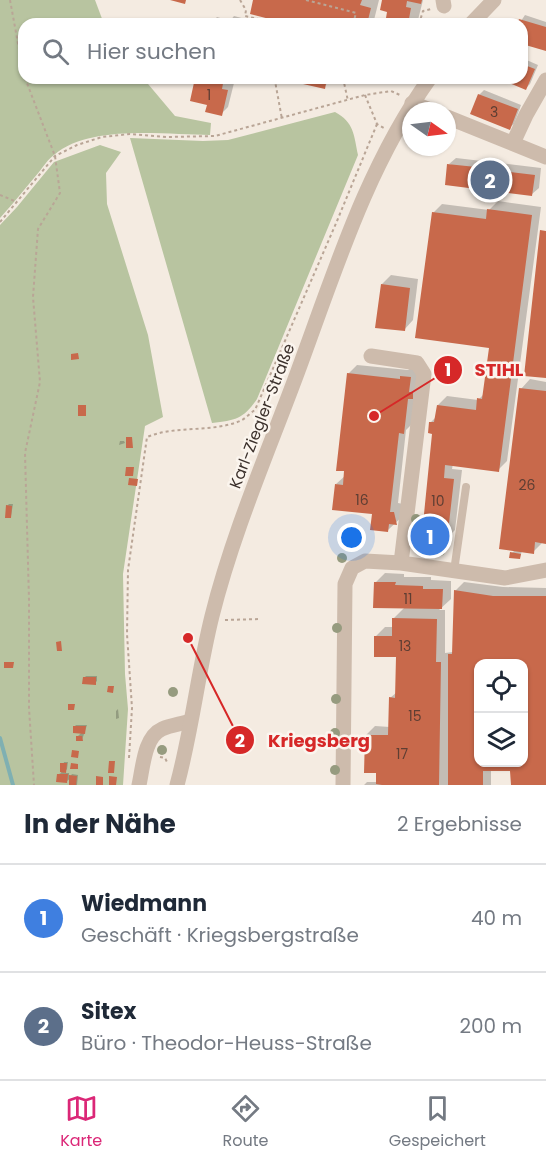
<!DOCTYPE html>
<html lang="de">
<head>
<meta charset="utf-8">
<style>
	:root { --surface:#fff; --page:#f2f2f3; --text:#1f2937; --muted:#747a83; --line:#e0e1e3; --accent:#db2777 }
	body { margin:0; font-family:Poppins,sans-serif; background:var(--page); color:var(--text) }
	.controls { position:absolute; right:18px; bottom:18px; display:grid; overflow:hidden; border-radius:12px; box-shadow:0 2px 4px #0004 }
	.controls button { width:54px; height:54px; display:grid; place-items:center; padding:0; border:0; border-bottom:2px solid var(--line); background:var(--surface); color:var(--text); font:30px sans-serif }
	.compass { position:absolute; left:402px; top:102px; width:54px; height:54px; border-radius:50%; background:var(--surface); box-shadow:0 2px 4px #0004; rotate:104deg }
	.you { position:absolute; left:352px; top:538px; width:21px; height:21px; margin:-15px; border:4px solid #fff; border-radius:50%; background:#1a73e8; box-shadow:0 0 0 9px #1a73e833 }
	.badge { display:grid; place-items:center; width:39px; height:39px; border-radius:50%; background:var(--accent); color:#fff; font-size:20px; font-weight:700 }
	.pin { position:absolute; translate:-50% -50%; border:3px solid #fff; box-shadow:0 2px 6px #0006 }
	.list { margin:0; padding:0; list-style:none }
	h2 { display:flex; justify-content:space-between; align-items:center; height:78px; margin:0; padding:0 24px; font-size:26px }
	h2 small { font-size:20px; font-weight:400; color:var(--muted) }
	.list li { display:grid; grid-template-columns:39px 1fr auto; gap:18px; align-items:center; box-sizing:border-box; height:108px; padding:0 24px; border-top:2px solid var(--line) }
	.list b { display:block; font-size:22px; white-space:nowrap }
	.list p { margin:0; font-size:20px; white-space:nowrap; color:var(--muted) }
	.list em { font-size:20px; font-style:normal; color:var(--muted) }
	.icon { flex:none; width:33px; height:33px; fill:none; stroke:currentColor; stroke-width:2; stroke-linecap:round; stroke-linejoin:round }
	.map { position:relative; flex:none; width:546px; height:785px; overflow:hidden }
	.search { position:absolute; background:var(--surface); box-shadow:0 2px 4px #0004; left:18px; right:18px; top:18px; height:66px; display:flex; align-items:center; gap:15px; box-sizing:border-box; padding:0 21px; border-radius:18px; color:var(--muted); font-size:22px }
	.sheet { height:294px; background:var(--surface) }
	nav { display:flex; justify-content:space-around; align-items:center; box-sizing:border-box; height:84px; border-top:2px solid var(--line); background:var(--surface); font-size:16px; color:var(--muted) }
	nav a { display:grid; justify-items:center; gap:3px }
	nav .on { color:var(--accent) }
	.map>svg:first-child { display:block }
</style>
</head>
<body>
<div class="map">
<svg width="546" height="785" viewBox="0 0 546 785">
	<rect width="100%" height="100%" fill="#f4ebe1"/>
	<path fill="#b8c4a0" d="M0,0H95L104,24H24V78H143L175,116L211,123L210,135C165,135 90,124 54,155C48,159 43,167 39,172C26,187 14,203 0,218Z
		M335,112C354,122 354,135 358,155L257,399C243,419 236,420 212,423L130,138L203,141L228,140Z
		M100,145L121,152L106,173L107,204L148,335L163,417L145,426L123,574L125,674L128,709L123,785H0V225L17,207L54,162Z"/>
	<path fill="#0003" fill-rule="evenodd" d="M255,0H379L373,24H296Z
		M384,0H423L418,20L414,24H386L389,11Z
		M525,15L546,22V50L522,42V24H519Z
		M234,16L253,21L252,24H210L217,17L230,21Z
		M522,58L538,65L530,84L526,88L500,78H522Z
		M197,78H228V82L234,83L228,107L221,114L209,104Z
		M306,78H332L324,87Z
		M484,90L521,105L514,124L509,128L479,95Z
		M456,158L482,161L485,158H493L492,162L541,168L539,188L532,194L449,164Z
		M498,201L541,207L507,461L498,470L453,464L452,469L462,470L455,530L446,539L431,422L437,416L438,405L447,396L478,400L485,393L491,346L433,213L442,204L489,210Z
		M391,275L418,279L413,320L404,330L382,284Z
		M357,365L408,370L411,368L419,369L413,423L406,430L398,503L403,504L405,514L388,530L373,513L336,484L346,475L348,374Z
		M530,379L546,382V542L542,543L533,552L522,551L520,557L512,553L515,550L521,389Z
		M120,441H124L125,443L119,445Z
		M9,504H13L11,516L7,506Z
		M385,573L404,574V577H431V580L451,581V599L439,610H445V653L453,652L455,591L464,582L503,587L546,588V785H512V769H491V785H364L367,782H377V772L366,735L375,726L390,727V698L397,692V656L376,636L385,627H393V619L405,607L376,582ZM478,664H524V762H478Z
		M86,676H97V681L95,683L84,678Z
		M118,709L119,718L116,719V711Z
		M76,725H87L82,740L77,737L82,732L75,726Z
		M64,762H68L67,769L64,773H69V778L72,774L78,775L77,785H70L71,778L67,781L59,774L61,773Z"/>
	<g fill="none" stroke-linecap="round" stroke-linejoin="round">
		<path stroke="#7fb0b2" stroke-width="4" d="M0,738L13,785"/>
	</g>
	<path fill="#c8694b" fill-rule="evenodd" d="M170,0H186L185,4Z
		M253,0H362L360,5L371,8L367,24H289L250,14Z
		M382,0H422L421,4L407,1L406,7L411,8L408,24H385L387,12L380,10Z
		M519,19L546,27V51L522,44V24H517Z
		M522,64L535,69L526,90L497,78H522Z
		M195,78H224L222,89L228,90L222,116L205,112L207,105L190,101Z
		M304,78H327L325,89L303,84Z
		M478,94L518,109L510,130L470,114Z
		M447,164L476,167L477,164L487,165L486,169L535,175L532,196L445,185Z
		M487,209L532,215L499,472L445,465L444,478L454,479L447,541L442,540L441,543L427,541L422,534L432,434L428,433L429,422H434L437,405L476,410L477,398L482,399L489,348L415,338L432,212L486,219Z
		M540,230L546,231V378L524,376Z
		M381,284L410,288L405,331L375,328Z
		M78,353L79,359L71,360V354Z
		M347,373L400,379V376L411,377L409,392H413V399H408L404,434L399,433L390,512H394L397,525L389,524L388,532L370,530L372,514L332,510L335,484L343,485L344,471H336Z
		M519,388L546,391V544L535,542L534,554L499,549Z
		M78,405H86V416H78Z
		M126,437H132L133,448H126Z
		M126,467H134L133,476H125Z
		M129,478L138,479L137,486L128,485Z
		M6,505L12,506L11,518H5Z
		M510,552L521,554L520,559L509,558Z
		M374,582H396L395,585L423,586V589H443L442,609L373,608Z
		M454,590L493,596H546V785H511L510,771H483V785H448V654H452ZM478,664H524V762H478Z
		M392,618L437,619L436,662H441L439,785H382L376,784V773H364L365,735H388L389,697L395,698L396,657H374V636H392Z
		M61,641L62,651H57L56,642Z
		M4,662H14L13,668H4Z
		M83,677H96V685L82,684Z
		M108,686H114L113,693L107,692Z
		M68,704H75L74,710H68Z
		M73,726H86L85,734L73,733Z
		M76,736H82L83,741H76Z
		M72,750L79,751L78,758L71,757Z
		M109,761H115L114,773H108Z
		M60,763H67L66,773L60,772Z
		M71,763L78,764V769H70Z
		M57,774H68L67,783L56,782Z
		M69,775L77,776L76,785H69Z
		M96,776L103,777V785H96Z
		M109,776L117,777L116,785H109Z"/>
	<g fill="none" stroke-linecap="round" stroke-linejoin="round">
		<path stroke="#b9a596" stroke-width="2" stroke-dasharray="3 3" stroke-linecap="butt" d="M10,0L24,76
			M240,0L246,10L245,16L272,22V24
			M306,0L356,13L353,24
			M419,24L423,11L431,9
			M25,78L55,156L60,193L38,229L33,297L40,382L25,453L29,600V708L34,785
			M267,78L275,81L282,119
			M343,78L348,101
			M365,95L377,124L384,128
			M0,195L17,202
			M0,222L55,156L77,145L102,137L130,134L166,137L215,136L365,95L391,91L400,95
			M225,620L261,619
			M160,757L165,758L168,764
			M129,758L132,708L127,634L128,570L147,437C176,425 211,433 240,421C245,419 250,413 255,410L337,221L377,124"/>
		<path stroke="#cdbbac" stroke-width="8" d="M454,571L466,487"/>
		<path stroke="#cdbbac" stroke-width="15" d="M443,0L444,6
			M412,103L433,111
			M447,117L546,157
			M513,143L526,115L546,80
			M371,356L417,363L424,374L401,563
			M139,785C143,768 144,737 162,729C171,725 181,724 190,721
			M343,785L345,584L352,568L365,561L401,563L505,578L546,570"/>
		<path stroke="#cdbbac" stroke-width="15" d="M471,24L494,0
			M177,785C192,730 198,672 212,616C233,532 268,452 298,371C335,271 367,166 430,78"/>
	</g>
	<g fill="#969b7f">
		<circle cx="416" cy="519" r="5"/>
		<circle cx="440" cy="551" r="5"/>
		<circle cx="342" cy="558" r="5"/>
		<circle cx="337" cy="628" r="5"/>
		<circle cx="173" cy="692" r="5"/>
		<circle cx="336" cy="699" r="5"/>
		<circle cx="335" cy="733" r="5"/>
		<circle cx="162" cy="750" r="5"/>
		<circle cx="335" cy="770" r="5"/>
	</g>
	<g text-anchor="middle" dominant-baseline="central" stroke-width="5" stroke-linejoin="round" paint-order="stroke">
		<g font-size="14" fill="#5e3e33">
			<text x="209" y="95">1</text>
			<text x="494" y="112">3</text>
			<text x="527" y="485">26</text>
			<text x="362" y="500">16</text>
			<text x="438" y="501">10</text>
			<text x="408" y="599">11</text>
			<text x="405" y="646">13</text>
			<text x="415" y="716">15</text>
			<text x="402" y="754">17</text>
		</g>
		<g font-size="16" fill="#3b302b" stroke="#fbf5ee">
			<text transform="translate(262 416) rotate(-69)">Karl-Ziegler-Straße</text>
		</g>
	</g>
	<path fill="none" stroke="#d62828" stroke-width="2" d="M374 416L448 370M188 638L240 740"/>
	<g fill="#d62828" stroke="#fbf5ee" stroke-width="2">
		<circle cx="374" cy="416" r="6"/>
		<circle cx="188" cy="638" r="6"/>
		<circle cx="448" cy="370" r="15"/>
		<circle cx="240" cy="740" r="15"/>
	</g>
	<g font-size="18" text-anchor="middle" font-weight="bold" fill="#fff">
		<text x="448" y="376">1</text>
		<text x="240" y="747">2</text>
	</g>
	<g font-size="18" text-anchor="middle" font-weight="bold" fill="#d62828" stroke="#fbf5ee" stroke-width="5" stroke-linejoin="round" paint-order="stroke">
		<text x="499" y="376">STIHL</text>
		<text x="319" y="747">Kriegsberg</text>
	</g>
</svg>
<div class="controls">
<button><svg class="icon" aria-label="locate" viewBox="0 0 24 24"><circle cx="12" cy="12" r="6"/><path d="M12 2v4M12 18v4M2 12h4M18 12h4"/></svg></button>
<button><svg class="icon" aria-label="layers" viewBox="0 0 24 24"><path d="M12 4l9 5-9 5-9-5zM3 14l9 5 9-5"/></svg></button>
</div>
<svg class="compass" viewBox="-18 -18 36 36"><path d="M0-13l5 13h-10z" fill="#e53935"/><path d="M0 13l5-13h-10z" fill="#747a83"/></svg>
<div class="you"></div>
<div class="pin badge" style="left:430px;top:536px;background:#3f7fe0">1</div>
<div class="pin badge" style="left:490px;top:180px;background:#5c6f8a">2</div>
<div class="search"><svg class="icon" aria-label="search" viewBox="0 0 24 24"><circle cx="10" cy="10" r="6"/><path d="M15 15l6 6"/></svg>Hier suchen</div>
</div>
<section class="sheet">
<h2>In der Nähe<small>2 Ergebnisse</small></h2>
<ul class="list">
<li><span class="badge" style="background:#3f7fe0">1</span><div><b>Wiedmann</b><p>Geschäft · Kriegsbergstraße</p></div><em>40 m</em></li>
<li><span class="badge" style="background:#5c6f8a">2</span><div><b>Sitex</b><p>Büro · Theodor-Heuss-Straße</p></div><em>200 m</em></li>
</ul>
</section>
<nav>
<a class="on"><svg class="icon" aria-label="map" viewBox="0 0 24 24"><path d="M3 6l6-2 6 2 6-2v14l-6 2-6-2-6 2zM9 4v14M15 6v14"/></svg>Karte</a>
<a><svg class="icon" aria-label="directions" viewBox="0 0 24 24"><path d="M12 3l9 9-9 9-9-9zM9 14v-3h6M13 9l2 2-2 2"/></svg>Route</a>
<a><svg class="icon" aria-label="saved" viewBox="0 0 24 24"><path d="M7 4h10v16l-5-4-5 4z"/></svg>Gespeichert</a>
</nav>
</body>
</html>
